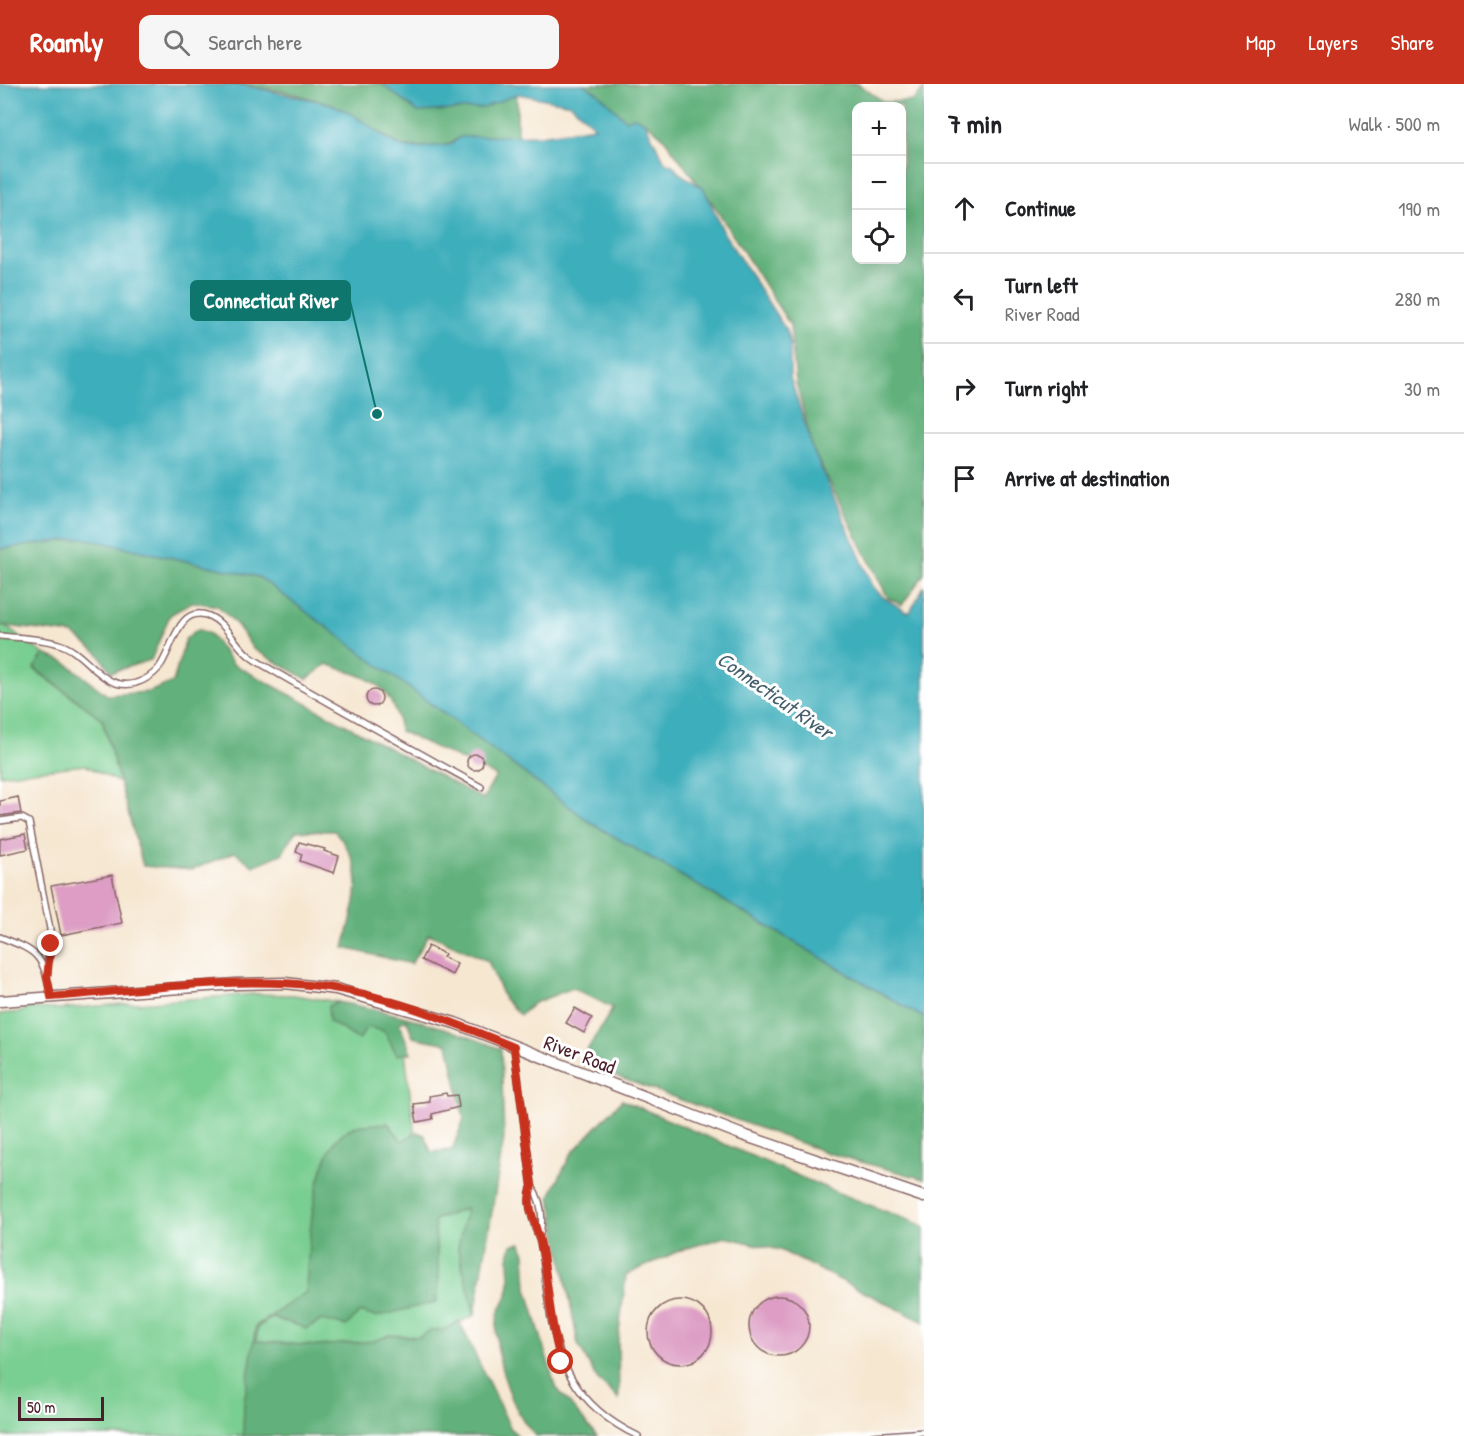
<!DOCTYPE html>
<html lang="en">
<head>
<meta charset="utf-8">
<style>
	:root { --surface:#fff; --page:#f6f6f6; --text:#202124; --muted:#757577; --line:#e0e0e0; --accent:#c8321e }
	body { margin:0; font-family:"Patrick Hand",sans-serif; background:var(--page); color:var(--text) }
	.controls { position:absolute; right:18px; top:18px; display:grid; overflow:hidden; border-radius:12px; box-shadow:0 6px 24px #0002 }
	.controls button { width:54px; height:54px; display:grid; place-items:center; padding:0; border:0; border-bottom:2px solid var(--line); background:var(--surface); color:var(--text); font:30px sans-serif }
	.scale { position:absolute; left:18px; bottom:15px; width:86px; box-sizing:border-box; padding-left:6px; border:3px solid #4a1f2b; border-top:0; font-size:16px; line-height:21px; white-space:nowrap; color:#4a1f2b; -webkit-text-stroke:4px #fff; paint-order:stroke }
	.stop { position:absolute; width:18px; height:18px; margin:-14px; border:4px solid #c8321e; border-radius:50%; background:#fff }
	.stop.end { background:#c8321e; border-color:#fff; box-shadow:0 2px 6px #0008 }
	.list { margin:0; padding:0; list-style:none }
	h2 { display:flex; justify-content:space-between; align-items:center; height:78px; margin:0; padding:0 24px; font-size:26px }
	h2 small { font-size:20px; font-weight:400; color:var(--muted) }
	.list li { display:grid; grid-template-columns:39px 1fr auto; gap:18px; align-items:center; box-sizing:border-box; height:90px; padding:0 24px; border-top:2px solid var(--line) }
	.list b { display:block; font-size:22px; white-space:nowrap }
	.list p { margin:0; font-size:20px; white-space:nowrap; color:var(--muted) }
	.list em { font-size:20px; font-style:normal; color:var(--muted) }
	.icon { flex:none; width:33px; height:33px; fill:none; stroke:currentColor; stroke-width:2; stroke-linecap:round; stroke-linejoin:round }
	.map { position:relative; flex:none; width:924px; height:1352px; overflow:hidden }
	header { display:flex; align-items:center; gap:36px; box-sizing:border-box; height:84px; padding:0 30px; background:var(--accent); color:#fff }
	header strong { font-size:28px }
	nav { display:flex; gap:33px; margin-inline-start:auto; font-size:21px }
	.search { width:420px; height:54px; background:var(--page); display:flex; align-items:center; gap:15px; box-sizing:border-box; padding:0 21px; border-radius:12px; color:var(--muted); font-size:22px }
	main { display:flex }
	aside { flex:1; background:var(--surface) }
	.map>svg:first-child { display:block }
</style>
</head>
<body>
<header>
<strong>Roamly</strong>
<div class="search"><svg class="icon" aria-label="search" viewBox="0 0 24 24"><circle cx="10" cy="10" r="6"/><path d="M15 15l6 6"/></svg>Search here</div>
<nav><a>Map</a><a>Layers</a><a>Share</a></nav>
</header>
<main>
<div class="map">
<svg width="924" height="1352" viewBox="0 0 924 1352">
	<rect width="100%" height="100%" fill="#fff"/>
	<filter id="ink" filterUnits="userSpaceOnUse"><feTurbulence type="fractalNoise" baseFrequency=".0167" numOctaves="2"/><feDisplacementMap in="SourceGraphic" scale="12" xChannelSelector="R" yChannelSelector="G"/><feConvolveMatrix kernelMatrix="1 2 1 2 8 2 1 2 1" color-interpolation-filters="sRGB"/></filter>
	<filter id="wash" filterUnits="userSpaceOnUse"><feTurbulence type="fractalNoise" baseFrequency=".008" numOctaves="4" result="noise"/><feDisplacementMap in="SourceGraphic" scale="24" xChannelSelector="R" yChannelSelector="G"/><feGaussianBlur stdDeviation="1.35" result="paint"/><feColorMatrix in="noise" values="0 0 0 0 0 0 0 0 0 0 0 0 0 0 0 0 0 1.4 0 .05"/><feComposite in="paint" operator="in"/></filter>
	<g filter="url(#wash)">
		<rect width="100%" height="100%" fill="#f6e7d1"/>
		<path fill="#79ce91" stroke="#62765e" stroke-width="1.5" d="M0,541H3L44,570L34,585L102,635L120,699L85,681L0,691Z
			M255,910L294,911L338,918L336,920L402,943L435,1218L439,1195L434,1136L467,1124L458,1165L475,1231L444,1246L419,1253L374,1257L268,1352H0V930L20,928L30,924L59,925Z"/>
		<path fill="#62b17b" stroke="#566853" stroke-width="1.5" fill-rule="evenodd" d="M232,0H517V52L461,53L444,62L403,63L332,20L282,7Z
			M583,0H858L884,18L913,17L924,5V490L902,521L888,514L813,366L796,298L790,241L713,120L663,53L644,37L634,33L626,36L598,9ZM856,22H902V176H856Z
			M83,454L259,493L593,740L924,934V1095L828,1069L579,979L613,924L573,904L534,919L520,931L504,915L488,877L429,850L411,880L344,864C355,816 370,788 335,747H296L282,770L253,782L235,768L192,786L143,782L102,635L34,584L44,570L65,578L107,611L149,608L173,598L186,554L198,545L210,550L233,580L483,715L496,692L400,647C392,597 369,595 327,580L307,595L253,565L238,542L218,522L192,518L170,531L151,576L111,588L98,569L73,550L0,541V465Z
			M338,918C395,928 447,943 501,965L504,1054L475,1231L458,1165L466,1124L434,1136L439,1195L436,1218L375,1233L360,1228L346,1242L322,1236L306,1245C294,1239 282,1238 273,1233L258,1243L256,1257L318,1262L374,1257L389,1251L419,1253L431,1246H444L459,1237L511,1345L518,1352H243L244,1319L256,1242L306,1208C308,1169 311,1061 351,1044C361,1039 378,1041 388,1039L402,1057L417,1048L425,1051L431,1068L452,1066L464,1035L448,960L413,953L407,936L399,939L411,969L397,971L384,947L367,943L359,956L329,937L328,922Z
			M622,1016L831,1106L924,1142V1238L780,1166L725,1153L681,1166L626,1191L618,1256L619,1315L597,1295L578,1260L550,1112L571,1070Z
			M521,1159L525,1170L527,1204L555,1302L597,1352H536C511,1328 491,1266 498,1231C500,1222 507,1215 509,1206C513,1190 505,1180 512,1161Z"/>
		<path fill="#3eaebb" stroke="#446673" stroke-width="1.5" d="M0,0L243,1L332,20L352,30L388,55L403,63L413,64L449,61L461,53L540,51L595,43L571,20L518,10L483,24L418,28L382,0H583L598,9L626,36L634,33L644,37L665,78L674,82L678,88L704,105L725,151L786,246L790,260V293L813,366L873,502C885,518 892,517 906,528H910L924,502V934L593,740L259,493L83,454L0,465Z"/>
		<g id="blocks">
			<path fill="#dd9dc4" d="M366 614a8 8 0 1 1 16 0a8 8 0 1 1-16 0Z
				M467 678a8 8 0 1 1 16 0a8 8 0 1 1-16 0Z
				M18,713L21,729L0,732V717Z
				M25,750L28,765L0,771V755Z
				M299,758L325,765L324,767L339,772L334,789L300,777L302,770L296,768Z
				M112,791L122,839L61,851L51,802Z
				M428,862L445,870L443,873L457,880L452,891L421,876Z
				M575,924L592,934L584,949L566,939Z
				M446,1009L447,1012L457,1011L459,1023L432,1030L433,1035L417,1038L414,1020L430,1018L429,1012Z
				M749 1242a30 30 0 1 1 60 0a30 30 0 1 1-60 0Z
				M648 1248a32 32 0 1 1 64 0a32 32 0 1 1-64 0Z"/>
		</g>
	</g>
	<g filter="url(#ink)">
		<use href="#blocks" fill-opacity="0" stroke="#866565" stroke-width="1.5"/>
		<g fill="none" stroke-linecap="round" stroke-linejoin="round">
			<defs>
				<path id="service" d="M0,552C19,554 40,554 59,560C87,568 103,609 136,599C145,596 152,592 158,585C172,569 177,519 209,532C228,540 237,566 255,576C329,620 405,661 481,703
					M0,737L22,734L29,738L50,845L47,893
					M0,853C39,868 43,871 51,913
					M514,963L532,1102C542,1118 544,1136 539,1154
					M532,1102C525,1120 534,1138 539,1155C545,1172 544,1192 547,1209C555,1275 574,1322 638,1352
					M872,1352L924,1348"/>
				<path id="minor" d="M0,917L236,900L285,899L336,905L455,939L740,1050L924,1113"/>
			</defs>
			<use href="#service" stroke="#866565" stroke-width="8"/>
			<use href="#minor" stroke="#866565" stroke-width="13"/>
			<use href="#service" stroke="#fff" stroke-width="5"/>
			<use href="#minor" stroke="#fff" stroke-width="10"/>
		</g>
	</g>
	<g fill="none" stroke-linecap="round" stroke-linejoin="round" filter="url(#ink)">
		<path stroke="#c8321e" stroke-width="8" d="M51,860L47,893L51,913C139,906 231,892 319,902C386,910 452,938 514,963L532,1102C524,1121 536,1139 540,1157C549,1197 549,1238 561,1278"/>
	</g>
	<g text-anchor="middle" dominant-baseline="central" stroke-width="6" stroke-linejoin="round" paint-order="stroke">
		<g font-size="20" fill="#4a1f2b" stroke="#fff">
			<text transform="translate(580 970) rotate(21)">River Road</text>
		</g>
		<g font-size="21" font-style="italic" fill="#455f6c" stroke="#fff">
			<text transform="translate(775 611) rotate(35)">Connecticut River</text>
		</g>
	</g>
	<path fill="none" stroke="#0f766e" stroke-width="2" d="M377 330L350 217"/>
	<circle fill="#0f766e" stroke="#fff" stroke-width="2" cx="377" cy="330" r="6"/>
	<rect fill="#0f766e" stroke="#0f766e" stroke-width="2" x="191" y="197" width="159" height="39" rx="6"/>
	<g font-size="21" text-anchor="middle" font-weight="bold" fill="#fff">
		<text x="271" y="224">Connecticut River</text>
	</g>
</svg>
<div class="controls">
<button>+</button>
<button>−</button>
<button><svg class="icon" aria-label="locate" viewBox="0 0 24 24"><circle cx="12" cy="12" r="6"/><path d="M12 2v4M12 18v4M2 12h4M18 12h4"/></svg></button>
</div>
<div class="scale">50 m</div>
<div class="stop" style="left:561px;top:1278px"></div>
<div class="stop end" style="left:51px;top:860px"></div>
</div>
<aside>
<h2>7 min<small>Walk · 500 m</small></h2>
<ul class="list">
<li><svg class="icon" aria-label="ahead" viewBox="0 0 24 24"><path d="M12 20V5M6 11l6-6 6 6"/></svg><div><b>Continue</b></div><em>190 m</em></li>
<li><svg class="icon" aria-label="left" viewBox="0 0 24 24"><path d="M17 20v-9H6M10 6l-5 5 5 5"/></svg><div><b>Turn left</b><p>River Road</p></div><em>280 m</em></li>
<li><svg class="icon" aria-label="right" viewBox="0 0 24 24"><path d="M7 20v-9h11M14 6l5 5-5 5"/></svg><div><b>Turn right</b></div><em>30 m</em></li>
<li><svg class="icon" aria-label="arrive" viewBox="0 0 24 24"><path d="M6 21V4h12l-3 4 3 4H6"/></svg><div><b>Arrive at destination</b></div></li>
</ul>
</aside>
</main>
</body>
</html>
